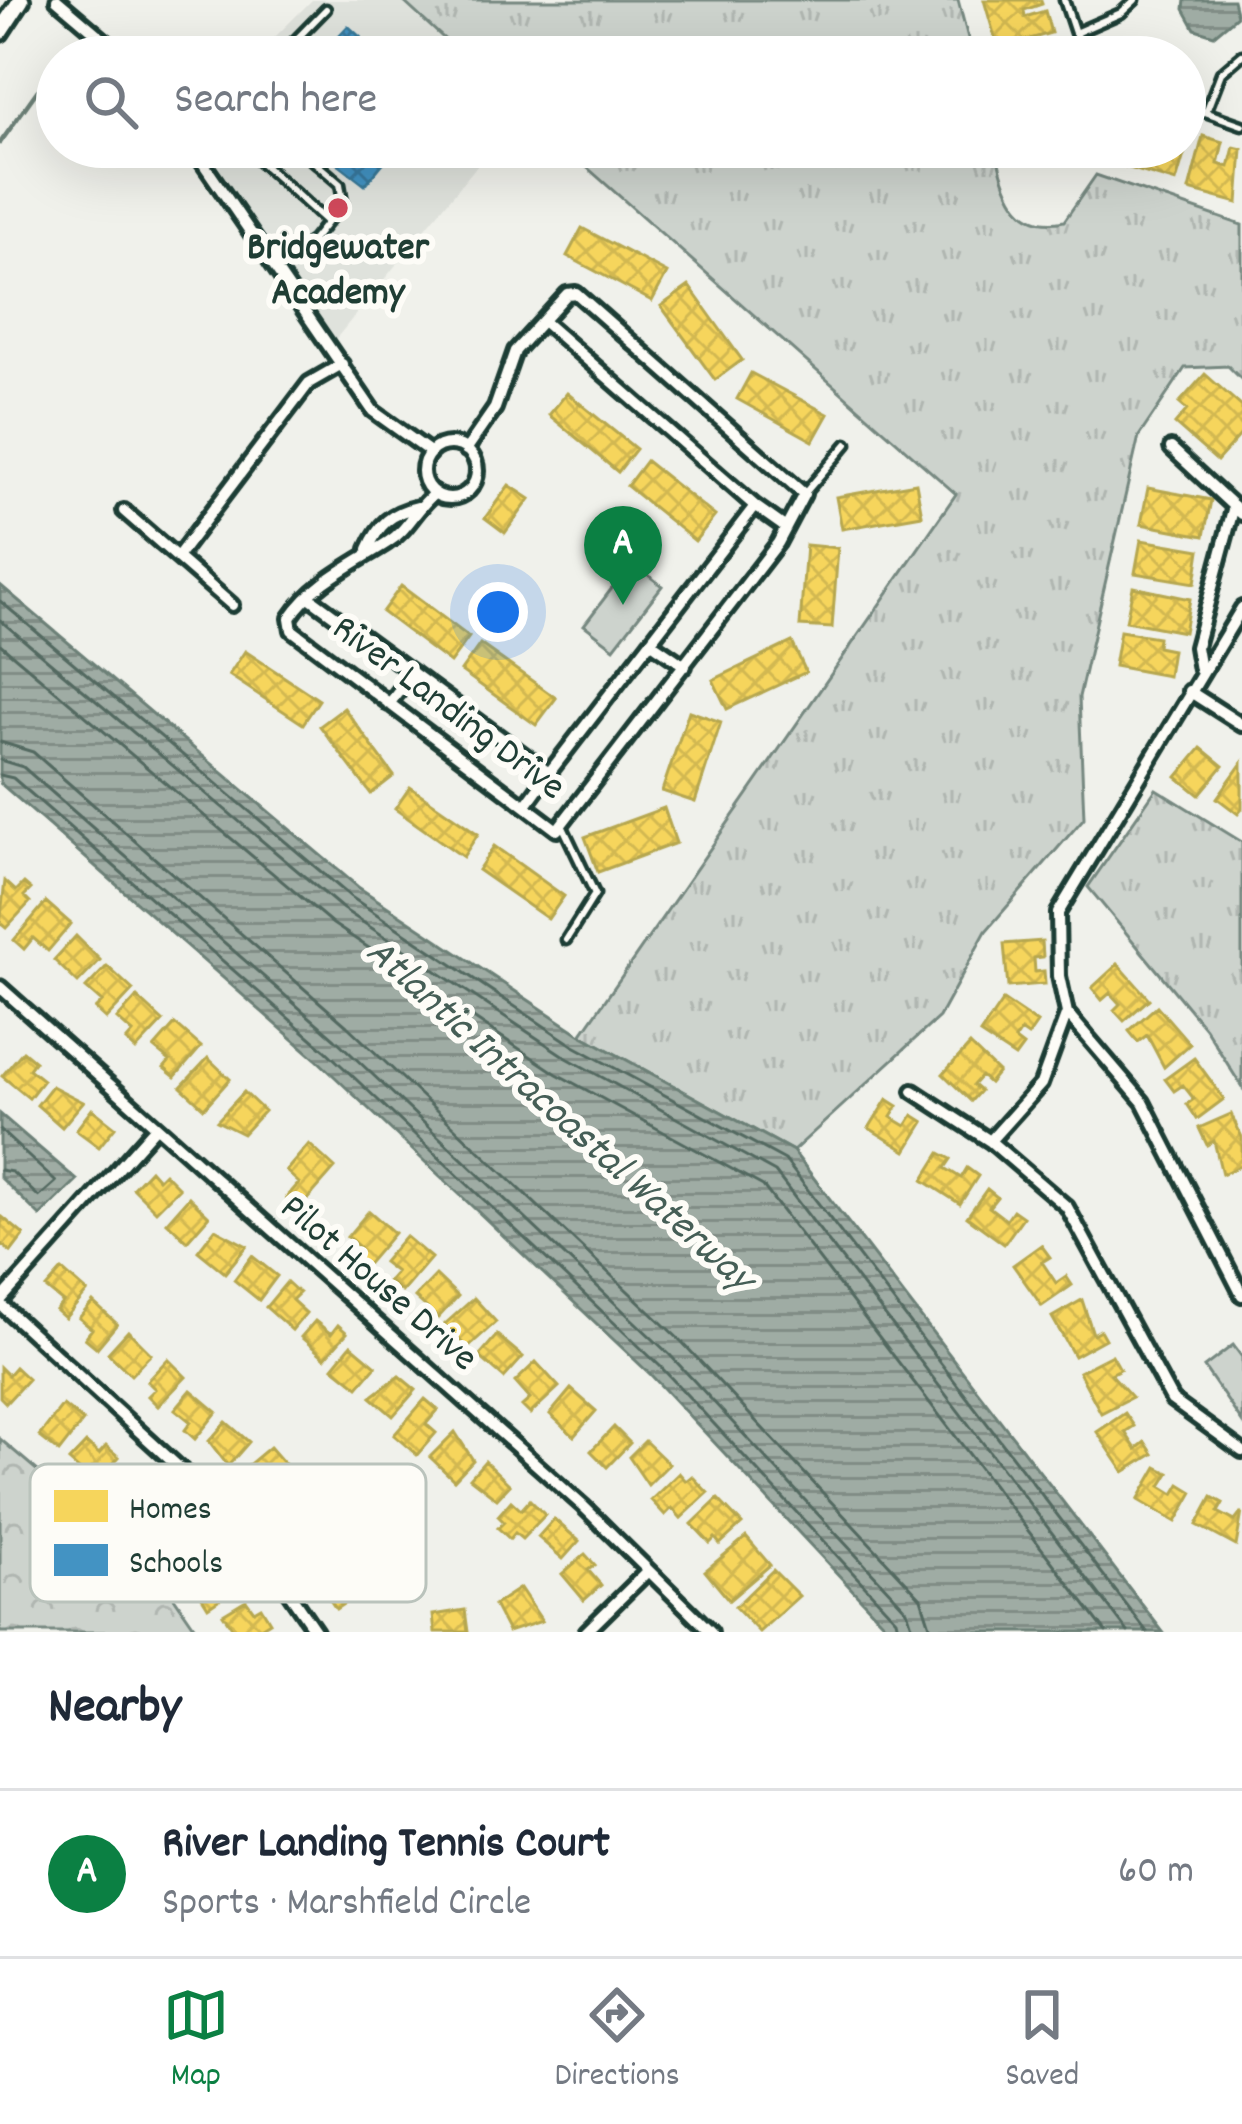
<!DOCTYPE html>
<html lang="en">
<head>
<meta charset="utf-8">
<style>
	:root { --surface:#fff; --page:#f2f2f3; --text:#1f2937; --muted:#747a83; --line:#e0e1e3; --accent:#0b8043 }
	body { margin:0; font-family:Dekko,sans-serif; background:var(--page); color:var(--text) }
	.you { position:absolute; left:498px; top:612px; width:42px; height:42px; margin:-30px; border:9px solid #fff; border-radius:50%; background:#1a73e8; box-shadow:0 0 0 18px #1a73e833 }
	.badge { display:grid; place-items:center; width:78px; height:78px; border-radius:50%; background:var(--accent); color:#fff; font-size:39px; font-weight:700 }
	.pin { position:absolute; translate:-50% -99px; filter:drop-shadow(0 3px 6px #0008) }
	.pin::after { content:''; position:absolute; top:63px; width:42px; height:36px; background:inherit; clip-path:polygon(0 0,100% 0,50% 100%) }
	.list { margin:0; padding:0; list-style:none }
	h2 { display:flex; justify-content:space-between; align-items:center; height:156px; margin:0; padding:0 48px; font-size:51px }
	h2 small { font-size:39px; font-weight:400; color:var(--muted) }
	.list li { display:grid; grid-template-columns:78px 1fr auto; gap:36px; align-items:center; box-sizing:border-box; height:168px; padding:0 48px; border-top:3px solid var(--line) }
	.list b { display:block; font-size:45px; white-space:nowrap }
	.list p { margin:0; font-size:39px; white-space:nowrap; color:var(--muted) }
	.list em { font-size:39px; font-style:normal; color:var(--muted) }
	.icon { flex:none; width:66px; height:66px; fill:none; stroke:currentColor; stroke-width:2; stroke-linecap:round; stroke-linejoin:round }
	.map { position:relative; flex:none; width:1242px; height:1632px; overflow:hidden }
	.search { position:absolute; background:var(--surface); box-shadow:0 12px 48px #0002; left:36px; right:36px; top:36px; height:132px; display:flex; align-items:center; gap:30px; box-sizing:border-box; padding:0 42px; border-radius:66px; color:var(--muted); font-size:45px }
	.sheet { height:324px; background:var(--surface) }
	nav { display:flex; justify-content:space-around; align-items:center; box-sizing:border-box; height:168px; border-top:3px solid var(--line); background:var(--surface); font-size:33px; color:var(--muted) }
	nav a { display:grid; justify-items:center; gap:6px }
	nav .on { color:var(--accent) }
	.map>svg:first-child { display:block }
</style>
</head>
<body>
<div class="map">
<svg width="1242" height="1632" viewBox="0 0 1242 1632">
	<defs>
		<pattern id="grass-tufts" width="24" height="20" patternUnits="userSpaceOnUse" patternTransform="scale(3)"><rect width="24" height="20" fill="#cdd3cd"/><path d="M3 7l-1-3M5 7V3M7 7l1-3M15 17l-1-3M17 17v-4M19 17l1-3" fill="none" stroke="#b0b6b1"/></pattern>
		<pattern id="forest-crowns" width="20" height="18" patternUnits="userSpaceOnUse" patternTransform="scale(3)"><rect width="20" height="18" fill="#cdd3cd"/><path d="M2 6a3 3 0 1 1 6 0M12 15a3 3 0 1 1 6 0" fill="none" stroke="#b0b6b1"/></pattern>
		<pattern id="water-rules" width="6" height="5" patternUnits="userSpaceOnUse" patternTransform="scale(3)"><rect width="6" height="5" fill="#9faca4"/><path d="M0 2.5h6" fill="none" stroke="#818d86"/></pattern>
		<pattern id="homes-cross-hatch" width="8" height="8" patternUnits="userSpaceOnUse" patternTransform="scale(3)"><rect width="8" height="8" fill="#f6d55c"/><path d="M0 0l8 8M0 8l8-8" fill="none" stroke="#d2b851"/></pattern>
		<pattern id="schools-cross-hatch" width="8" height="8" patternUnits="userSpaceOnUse" patternTransform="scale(3)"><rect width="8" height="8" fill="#4393c3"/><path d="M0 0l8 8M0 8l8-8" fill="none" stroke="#37799f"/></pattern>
	</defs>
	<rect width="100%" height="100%" fill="#f0f1eb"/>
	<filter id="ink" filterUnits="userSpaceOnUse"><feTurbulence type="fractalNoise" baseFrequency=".00833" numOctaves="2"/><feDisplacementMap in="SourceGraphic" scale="24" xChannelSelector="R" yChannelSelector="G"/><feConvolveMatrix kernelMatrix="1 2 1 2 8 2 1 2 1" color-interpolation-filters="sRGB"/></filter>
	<g filter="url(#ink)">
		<path fill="#dfe2dc" d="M312,0H402L464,57H255Z
			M192,147H492L330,346Z"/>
		<path fill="url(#grass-tufts)" stroke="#768880" stroke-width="3" d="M402,0H958L973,57H464Z
			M564,147H995C1004,184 1014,232 1064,221L1096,175L1242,225V380L1228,366L1185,368L1139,436L1079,697L1084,818L986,931L939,1017L793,1151L581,1035L956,494Z
			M1156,789L1242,842V1087L1205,1028L1088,887Z"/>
		<path fill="url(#forest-crowns)" stroke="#768880" stroke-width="3" d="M0,1439L156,1571L198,1632H0Z"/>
		<path fill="#cdd3cd" stroke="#768880" stroke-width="3" d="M632,562L662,586L614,648L584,625Z
			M1233,1345L1242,1357V1422L1204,1367Z"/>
		<path fill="url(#water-rules)" stroke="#6c8077" stroke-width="3" d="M1233,0L1237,16L1214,35L1195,29L1184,9L1185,0Z
			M0,585L358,887L581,1035L793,1151L1163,1632H892L651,1375L316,1059L0,783Z
			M0,1114L77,1180L40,1216L0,1177Z"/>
		<path fill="url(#homes-cross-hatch)" stroke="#b6a750" stroke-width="3" d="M984,0H1041L1042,4L1024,10L1025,17L1045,11L1051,33L998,48Z
			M1185,129L1191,131L1176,182L1126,167L1132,147H1185Z
			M1203,136L1223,142L1218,164L1229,167L1234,147L1242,149L1238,203L1189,190Z
			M1067,147H1119L1115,161Z
			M582,228L667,273L652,301L567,256Z
			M689,286L742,360L715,380L661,306Z
			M751,373L828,414L813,441L737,399Z
			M1205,374L1242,407V433L1217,461L1175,424L1187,410L1179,403Z
			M567,393L636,449L618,472L549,415Z
			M646,461L715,516L695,541L627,486Z
			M916,483L922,515L842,529L836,497Z
			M509,485L530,499L505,533L485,518Z
			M1148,488L1211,500L1204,536L1141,524Z
			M1141,540L1200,550L1195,583L1135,573Z
			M806,545L838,548L832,628L800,626Z
			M401,586L469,637L450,663L382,612Z
			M1133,587L1190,599L1184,632L1126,621Z
			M1120,631L1158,637L1157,647L1172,650L1168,676L1114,666Z
			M792,642L806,672L727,709L713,680Z
			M480,644L556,698L536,725L461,671Z
			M245,651L319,700L303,724L229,675Z
			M344,708L394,776L371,794L320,726Z
			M689,711L721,722L695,802L662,791Z
			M1201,748L1223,766L1199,795L1177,777Z
			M1242,763V809L1238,814L1217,798Z
			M410,787L478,834L463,857L395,809Z
			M664,808L676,843L598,872L585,837Z
			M494,846L564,896L548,919L478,870Z
			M5,881L16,891L24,883L31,889L24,896L30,902L6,928L0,923Z
			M46,902L71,924L48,951L33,938L24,949L14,940Z
			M76,936L100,960L78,983L54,960Z
			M1042,941L1043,957L1034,958L1035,972L1044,971L1045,984L1008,987L1004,944Z
			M1118,964L1149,999L1124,1021L1114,1010L1120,1004L1110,993L1102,1000L1092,988Z
			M107,966L133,990L106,1019L95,1009L102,1002L86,988Z
			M137,997L163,1021L136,1050L126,1041L133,1033L117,1019Z
			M1003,1000L1037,1023L1028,1036L1021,1031L1015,1040L1023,1046L1015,1057L980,1034Z
			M1157,1006L1190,1044L1164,1067L1147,1035L1138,1042L1129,1031Z
			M175,1024L201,1047L175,1077L164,1068L170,1061L154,1048Z
			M970,1045L998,1072L989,1083L981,1076L973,1085L980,1091L971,1101L943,1074Z
			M23,1051L35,1061L29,1069L43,1080L29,1098L2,1076Z
			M208,1058L230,1079L204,1108L181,1087Z
			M1194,1058L1224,1099L1197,1119L1187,1104L1194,1099L1183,1085L1174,1091L1165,1079Z
			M52,1086L83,1102L62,1127L37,1105Z
			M244,1092L264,1111L243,1134L217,1121Z
			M887,1099L898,1106L891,1117L906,1126L913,1115L924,1122L906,1151L869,1128Z
			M92,1109L115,1127L99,1147L76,1130Z
			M1231,1114L1242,1137V1165L1222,1174L1214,1141L1207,1145L1199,1128Z
			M309,1144L335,1168L299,1209L286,1198L299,1183L286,1171Z
			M940,1153L951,1159L945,1168L961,1178L967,1168L978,1176L960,1204L923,1180Z
			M150,1170L158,1179L164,1173L179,1188L156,1211L133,1188Z
			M987,1189L997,1197L989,1207L1006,1220L1013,1210L1023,1217L1004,1244L967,1217Z
			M189,1197L209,1216L187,1241L167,1222Z
			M369,1211L394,1233L365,1267L352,1256L359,1247L347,1237Z
			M1,1216L24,1235L11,1252L0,1243Z
			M215,1229L247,1246L225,1273L198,1251Z
			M405,1236L431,1258L402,1292L388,1281L396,1272L383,1262Z
			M1041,1245L1050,1257L1042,1262L1056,1283L1066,1276L1072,1285L1042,1306L1013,1265Z
			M252,1256L277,1276L259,1300L234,1280Z
			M62,1270L87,1292L65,1318L56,1310L63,1302L46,1288Z
			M436,1275L458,1296L438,1318L415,1297Z
			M287,1282L299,1293L292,1300L306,1313L292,1330L266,1307Z
			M474,1298L496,1322L467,1348L445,1324Z
			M1082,1300L1093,1334L1100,1330L1105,1339L1074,1356L1052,1317Z
			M93,1302L117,1324L97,1348L85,1338L92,1329L79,1318Z
			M315,1321L331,1334L338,1325L347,1333L325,1358L301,1337Z
			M128,1331L151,1354L131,1375L108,1353Z
			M497,1335L523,1357L504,1378L479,1356Z
			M351,1345L376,1366L358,1387L333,1367Z
			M1112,1355L1120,1369L1111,1374L1132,1397L1101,1413L1079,1372Z
			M168,1359L186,1377L158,1406L148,1396L155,1389L147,1381Z
			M536,1362L559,1387L530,1414L522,1406L530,1399L515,1382Z
			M0,1367L8,1375L15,1367L28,1379L6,1403L0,1397Z
			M399,1376L416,1390L393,1416L371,1397Z
			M571,1389L596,1411L574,1436L550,1414Z
			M191,1390L217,1412L195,1439L185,1430L191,1422L175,1409Z
			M425,1399L438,1410L426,1424L436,1433L417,1455L394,1435Z
			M63,1405L83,1421L59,1452L39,1436Z
			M1125,1413L1134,1426L1125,1432L1136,1449L1145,1442L1153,1454L1124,1472L1097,1432Z
			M226,1422L249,1442L228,1466L209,1441Z
			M614,1427L630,1443L607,1467L591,1451Z
			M455,1432L473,1460L454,1480L430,1457Z
			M645,1441L669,1464L648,1485L629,1457Z
			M86,1443L99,1454L106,1446L119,1457L95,1484L69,1461Z
			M270,1447L290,1470L266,1492L245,1468Z
			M485,1461L510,1485L497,1499L470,1478Z
			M1157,1467L1169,1473L1161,1486L1174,1494L1180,1484L1193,1492L1176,1522L1138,1500Z
			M679,1473L686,1481L692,1476L708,1493L681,1518L672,1508L665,1515L651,1500Z
			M1212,1497L1223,1503L1218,1512L1235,1521L1242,1512L1236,1546L1197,1525Z
			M718,1499L742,1524L720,1544L715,1538L710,1543L692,1524Z
			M530,1500L545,1515L522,1539L515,1533L510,1539L498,1528L504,1522L498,1516L511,1501L521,1510Z
			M554,1519L579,1541L563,1559L538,1537Z
			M746,1537L770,1565L729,1600L705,1571Z
			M585,1554L595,1565L588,1570L601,1585L584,1600L562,1574Z
			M345,1561L364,1590L336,1609L326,1594L335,1589L325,1574Z
			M229,1564L242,1584L208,1607L195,1586Z
			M773,1570L799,1596L759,1632L735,1607Z
			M520,1588L542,1621L508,1632L494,1605Z
			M246,1600L254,1611L261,1607L270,1622L254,1632H235L223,1614Z
			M465,1610L468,1632H435L433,1615Z"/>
		<path fill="url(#schools-cross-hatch)" stroke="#387998" stroke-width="3" d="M348,26L381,56L379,57H319Z
			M316,147H396L365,185Z"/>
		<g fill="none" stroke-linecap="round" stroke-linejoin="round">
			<path stroke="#526961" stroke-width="3" d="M0,601L351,897L574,1046L785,1160L1147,1632
				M0,620L343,909L567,1058L775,1172L1128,1632
				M0,644L333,924L557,1074L763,1186L1106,1632
				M0,742L33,752L347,1026L682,1342L921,1598L932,1632
				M0,760L23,767L335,1039L670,1355L907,1610L914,1632
				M0,775L13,778L325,1050L660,1366L896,1619L899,1632
				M0,1130L56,1182L39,1197L12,1172L0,1170"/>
			<path stroke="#6c8077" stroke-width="4.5" d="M0,143L37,91L57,74"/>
			<defs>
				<path id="lane" d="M1064,0L1075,33L1121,13L1135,0
					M1075,33L1087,57
					M279,57L326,9
					M1185,105L1242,125
					M1206,112L1221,73L1242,55
					M244,147L327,222
					M275,267L313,240L343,202L340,184L297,147
					M804,494L847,444
					M563,827L595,894L566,940"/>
				<path id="street" d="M57,0L124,57
					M192,147L373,411L430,452
					M423 471a27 27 0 1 1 54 0a27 27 0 1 1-54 0Z
					M1171,448L1242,514
					M435,493C416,508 408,530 388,542C354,564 314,582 290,618L292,630L557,830L778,543L804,494L576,293L567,294L515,351L495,408L466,450
					M755,506L786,528
					M124,511L232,605
					M368,549C379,524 391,513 418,507
					M178,556L309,383L342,364
					M309,597L549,773L755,506L543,321
					M1242,608L1058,913L1059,976L1067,1013L1143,1102L1242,1295
					M650,642L685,666
					M1200,670L1196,647L1234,506
					M1189,691L1242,725
					M389,704L413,673
					M525,806L549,773
					M0,987L583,1506L711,1632
					M1067,1013L1041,1084L990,1141L1067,1207L1172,1400L1242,1451
					M913,1091L990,1141
					M0,1301L154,1129
					M0,1304L244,1527L316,1632
					M586,1632L647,1572"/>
				<path id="secondary" d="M0,32L21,0"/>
			</defs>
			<use href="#lane" stroke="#1f3d34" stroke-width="15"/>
			<use href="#street" stroke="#1f3d34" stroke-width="20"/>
			<use href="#secondary" stroke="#1f3d34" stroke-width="24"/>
			<use href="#lane" stroke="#fdfcf7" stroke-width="6"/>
			<use href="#street" stroke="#fdfcf7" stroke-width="10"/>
			<use href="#secondary" stroke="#fdfcf7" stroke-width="15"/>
		</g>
	</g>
	<circle fill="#d1495b" stroke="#fdfcf7" stroke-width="4.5" cx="338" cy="208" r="12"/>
	<g text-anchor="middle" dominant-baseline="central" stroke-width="12" stroke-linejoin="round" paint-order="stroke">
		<g font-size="39" font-weight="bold" fill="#1f3d34" stroke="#fdfcf7">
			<text x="338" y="250">Bridgewater<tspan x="338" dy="45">Academy</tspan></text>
		</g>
		<g font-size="39" fill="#1f3d34" stroke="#fdfcf7">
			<text transform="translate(447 710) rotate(37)">River Landing Drive</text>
			<text transform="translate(377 1285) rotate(41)">Pilot House Drive</text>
		</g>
		<g font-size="42" font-style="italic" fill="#455e56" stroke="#fdfcf7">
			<text transform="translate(558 1117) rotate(42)">Atlantic Intracoastal Waterway</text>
		</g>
	</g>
	<rect x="30" y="1464" width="396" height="138" rx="18" fill="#fdfcf7" stroke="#bac3bc" stroke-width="3"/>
	<rect x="54" y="1490" width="54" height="32" fill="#f6d55c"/>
	<rect x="54" y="1544" width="54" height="32" fill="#4393c3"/>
	<g font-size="33" fill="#1f3d34">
		<text x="129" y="1518">Homes</text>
		<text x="129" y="1572">Schools</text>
	</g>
</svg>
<div class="you"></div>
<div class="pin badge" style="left:623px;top:605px">A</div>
<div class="search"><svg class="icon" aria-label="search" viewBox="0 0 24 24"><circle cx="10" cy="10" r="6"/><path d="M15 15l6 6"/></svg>Search here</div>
</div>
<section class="sheet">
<h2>Nearby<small></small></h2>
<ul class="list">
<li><span class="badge">A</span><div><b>River Landing Tennis Court</b><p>Sports · Marshfield Circle</p></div><em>60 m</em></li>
</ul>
</section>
<nav>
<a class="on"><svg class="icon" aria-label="map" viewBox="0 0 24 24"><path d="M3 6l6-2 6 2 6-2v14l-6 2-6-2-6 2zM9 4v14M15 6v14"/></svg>Map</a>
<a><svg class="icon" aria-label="directions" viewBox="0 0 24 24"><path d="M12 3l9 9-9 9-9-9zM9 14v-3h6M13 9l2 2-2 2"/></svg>Directions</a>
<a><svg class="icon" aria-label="saved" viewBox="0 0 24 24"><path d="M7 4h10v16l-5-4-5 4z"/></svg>Saved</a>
</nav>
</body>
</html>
